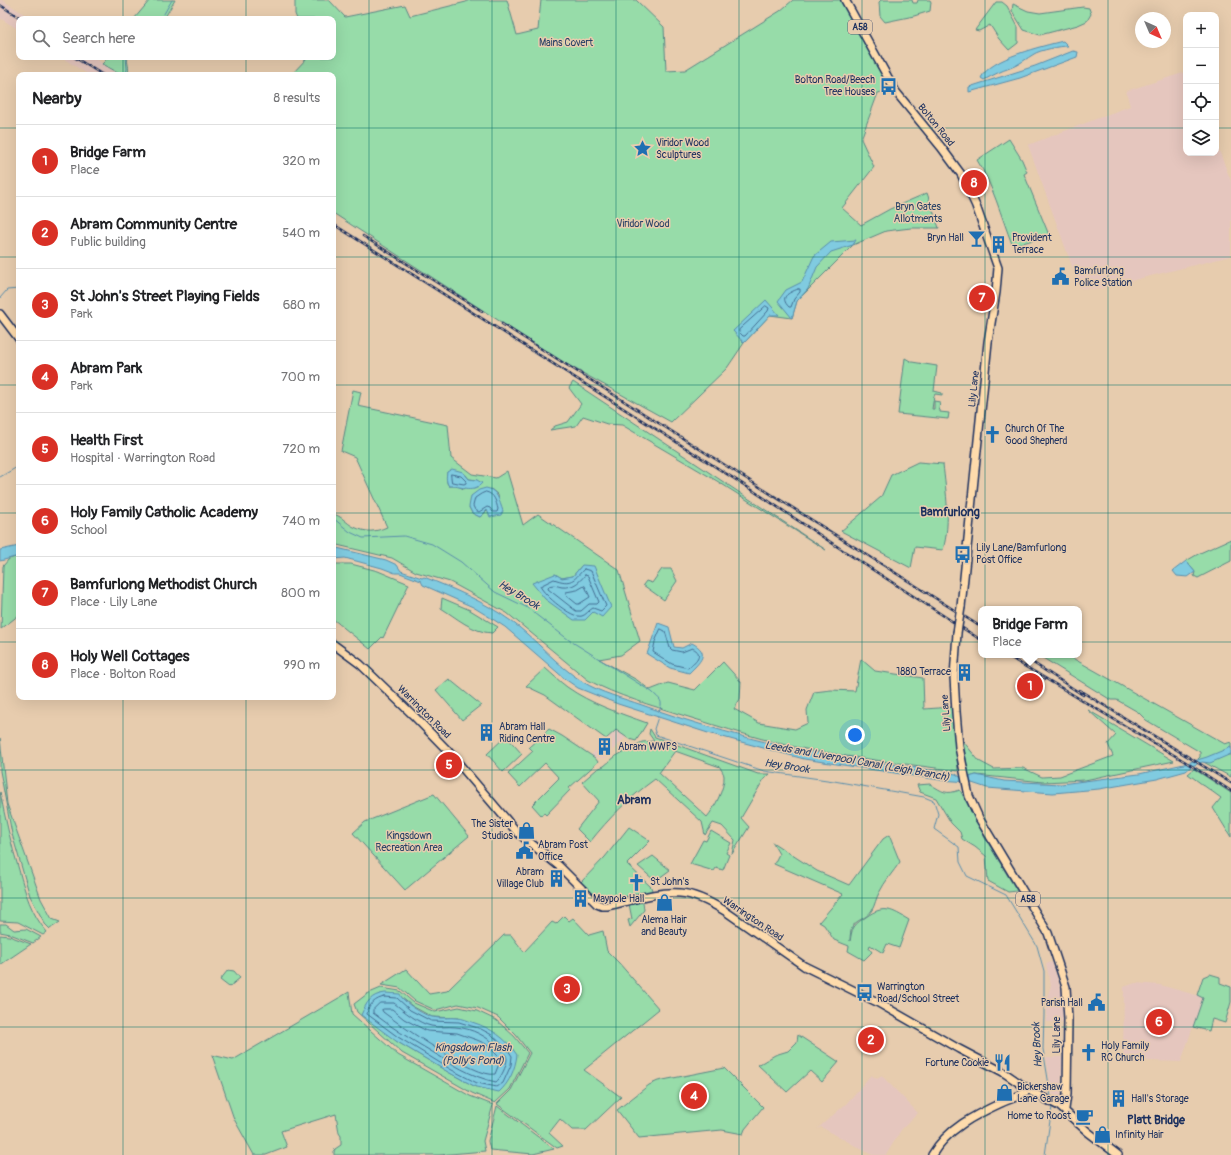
<!DOCTYPE html>
<html lang="en">
<head>
<meta charset="utf-8">
<style>
	:root { --surface:#fff; --page:#f6f6f6; --text:#202124; --muted:#757577; --line:#e0e0e0; --accent:#d93025 }
	body { margin:0; font-family:Pangolin,sans-serif; background:var(--page); color:var(--text) }
	.controls { position:absolute; right:12px; top:12px; display:grid; overflow:hidden; border-radius:8px; box-shadow:0 4px 16px #0002 }
	.controls button { width:36px; height:36px; display:grid; place-items:center; padding:0; border:0; border-bottom:1px solid var(--line); background:var(--surface); color:var(--text); font:20px sans-serif }
	.compass { position:absolute; left:1135px; top:12px; width:36px; height:36px; border-radius:50%; background:var(--surface); box-shadow:0 4px 16px #0002; rotate:136deg }
	.you { position:absolute; left:855px; top:735px; width:14px; height:14px; margin:-10px; border:3px solid #fff; border-radius:50%; background:#1a73e8; box-shadow:0 0 0 6px #1a73e833 }
	.badge { display:grid; place-items:center; width:26px; height:26px; border-radius:50%; background:var(--accent); color:#fff; font-size:13px; font-weight:700 }
	.pin { position:absolute; translate:-50% -50%; border:2px solid #fff; box-shadow:0 1px 4px #0006 }
	.popup { position:absolute; left:978px; top:606px; width:104px; height:52px; box-sizing:border-box; display:grid; place-content:center; border-radius:8px; background:var(--surface); filter:drop-shadow(0 1px 3px #0005); font-size:13px; white-space:nowrap; color:var(--muted) }
	.popup b { font-size:15px; color:var(--text) }
	.popup::after { content:''; position:absolute; left:50%; top:100%; margin-left:-8px; border:8px solid transparent; border-top-color:var(--surface) }
	.list { margin:0; padding:0; list-style:none }
	h2 { display:flex; justify-content:space-between; align-items:center; height:52px; margin:0; padding:0 16px; font-size:17px }
	h2 small { font-size:13px; font-weight:400; color:var(--muted) }
	.list li { display:grid; grid-template-columns:26px 1fr auto; gap:12px; align-items:center; box-sizing:border-box; height:72px; padding:0 16px; border-top:1px solid var(--line) }
	.list b { display:block; font-size:15px; white-space:nowrap }
	.list p { margin:0; font-size:13px; white-space:nowrap; color:var(--muted) }
	.list em { font-size:13px; font-style:normal; color:var(--muted) }
	.icon { flex:none; width:22px; height:22px; fill:none; stroke:currentColor; stroke-width:2; stroke-linecap:round; stroke-linejoin:round }
	.map { position:relative; flex:none; width:1231px; height:1155px; overflow:hidden }
	.search { position:absolute; background:var(--surface); box-shadow:0 4px 16px #0002; left:16px; top:16px; width:320px; height:44px; display:flex; align-items:center; gap:10px; box-sizing:border-box; padding:0 14px; border-radius:8px; color:var(--muted); font-size:15px }
	.panel { position:absolute; background:var(--surface); box-shadow:0 4px 16px #0002; left:16px; top:72px; width:320px; height:628px; border-radius:8px }
	.map>svg:first-child { display:block }
</style>
</head>
<body>
<div class="map">
<svg width="1231" height="1155" viewBox="0 0 1231 1155">
	<rect width="100%" height="100%" fill="#e7ccae"/>
	<filter id="ink" filterUnits="userSpaceOnUse"><feTurbulence type="fractalNoise" baseFrequency=".025" numOctaves="2"/><feDisplacementMap in="SourceGraphic" scale="8" xChannelSelector="R" yChannelSelector="G"/><feConvolveMatrix kernelMatrix="1 2 1 2 8 2 1 2 1" color-interpolation-filters="sRGB"/></filter>
	<g filter="url(#ink)">
		<path fill="#e5c6be" d="M0,0H2L32,19H19V30L0,18Z
			M61,57H92L121,75H89Z
			M1186,72V153H1216V143L1231,181V256L1098,289L1080,288L1028,145L1130,106L1126,91Z
			M616,730L626,737L606,758H595L591,755Z
			M1052,962L1063,996L1062,1022H1047V998L1051,985L1046,964Z
			M1135,983L1160,985L1203,997L1181,1062L1123,1060L1124,987Z
			M1046,1057H1062L1061,1099L1052,1094Z
			M871,1075L877,1079L882,1076L918,1113L901,1130L886,1155H872L821,1127L817,1129L847,1103Z"/>
		<path fill="#97dca9" stroke="#598684" fill-rule="evenodd" d="M150,0H175L164,19H134Z
			M295,0H329L345,17L405,5L410,16L466,2L469,0H507L517,35L538,30L541,0H636L664,27L666,71L685,70L780,11L793,0H846L854,24L860,36L894,89L878,93L861,139L874,167L842,208L861,225L890,209L927,193L939,228H911L886,231L853,245L797,301L792,318L770,315L744,343L727,368L671,422L561,361L333,213V75H291L308,57H333V19H297L295,14Z
			M881,0H912L913,3H917L918,0H930L931,2L930,11L914,16L885,22L880,16L879,2Z
			M996,2H1002L1007,6L1018,27V43L1009,50L999,39L990,25L979,31L975,30Z
			M1013,4L1028,11L1040,13L1083,7L1089,8L1091,14L1087,21L1078,25L1040,35L1024,30L1012,11Z
			M109,57H128C126,64 131,67 127,75H121L102,64Z
			M1009,139L1022,160L1027,172L1024,174L1049,235L1023,243L1012,244C1001,216 993,185 977,160Z
			M905,358L912,362L937,366L934,391L942,393V395L935,394L934,396L932,409H934V401L940,402L939,409L940,410V412L949,413L948,419L898,414Z
			M573,382L826,550L717,481L622,425L607,424L583,416L576,426L550,430L555,426L568,422L581,404L569,388Z
			M353,390L361,392L358,406L448,425L451,458L472,474L496,478L507,471L523,525L538,514L619,570L640,641L621,655L599,659L637,680L650,690L668,683L695,690L723,662L741,682L740,699L734,709L759,723L795,729L808,723L807,710L814,692L831,690L855,691L861,659L875,671L923,678L924,709L953,707L958,771C909,764 859,759 811,750C767,742 724,728 682,715C651,705 617,696 588,680L507,613L450,582L416,572L392,558L333,544V514C342,516 346,523 354,527C367,533 375,532 387,527L355,457L341,451ZM447,472L466,475L469,479L477,480L464,489L457,486H449L447,483ZM491,489L498,495L499,501L480,517L472,513L469,507ZM582,565L574,620L555,574L562,578L573,576Z
			M918,462L943,464C946,493 951,521 943,550L915,547L911,568L841,531L881,497L891,475Z
			M1231,539V561L1198,578L1194,576L1195,572L1186,561L1200,553Z
			M19,556V615L1,629L3,566L9,559Z
			M333,564H351L378,571L409,584L383,638L382,637L370,649L333,619Z
			M662,569H671L677,581L664,600L643,585L646,581L652,583Z
			M442,598L470,610L498,627L492,633C472,632 457,618 441,608Z
			M1038,655H1067L1225,744L1231,742V777L1198,759L1200,757V752L1146,720L1138,712L1117,700H1111Z
			M545,668C552,674 559,681 567,687C591,704 619,713 647,723L636,741L629,739L616,730L606,739L545,695L526,686Z
			M449,679L481,705L462,720L436,690Z
			M1088,710L1174,761L1085,780L1043,782L976,775L969,777L963,741L979,761L994,769L1023,768L1042,777L1060,776L1113,756L1108,744L1116,735Z
			M549,729L562,736L595,758L598,762L569,788L570,790L546,815L544,813L541,815L532,805L559,778L545,763L520,787L508,774L533,751L529,747Z
			M650,729L655,737L758,774H770L764,779L741,818L749,827L732,854L735,840L722,826L713,823L705,835L702,822L655,779C630,797 609,818 590,842L577,829L599,801L582,782L597,769L604,766L616,756L642,742L654,741L649,734ZM675,751L720,767C721,770 724,773 724,776C725,788 714,809 707,817L659,773Z
			M506,736L522,754L503,772L487,754Z
			M0,738L7,804L41,899L52,919L60,922L50,929L45,924L30,896L12,834L0,771Z
			M1194,769L1231,793V837L1213,808L1221,798L1188,774Z
			M930,784C943,792 946,795 960,790L985,838L1017,891L1008,892L988,881L986,856L975,847L962,839L960,832L951,823L936,798L920,792L917,785Z
			M0,792C5,818 11,844 19,870C25,892 31,914 47,932L43,935L18,922L0,921Z
			M434,794L469,836L405,890L353,833L365,822Z
			M629,827L650,841L627,864L651,887L653,893L608,903L600,902L581,882L605,857Z
			M711,831L731,843L726,853L729,855L723,870L716,868L714,871L690,864L703,840L706,841Z
			M889,835L900,862C893,872 885,881 879,893C876,898 875,905 872,910C863,924 850,916 850,941C851,937 851,931 854,927C857,922 862,920 866,917C884,904 892,910 909,920L899,948L887,944L883,953L870,945L869,948L872,952L864,960L848,951L849,946L834,940L824,925L819,922L843,894L774,864L779,854L772,842L817,871L849,885L883,839Z
			M653,856L670,870L655,881L638,866Z
			M643,902L644,910L630,927L628,920L632,919L629,904Z
			M564,916L569,921L573,918L589,935L603,931L607,951L619,963L659,1009L584,1070L621,1097L586,1130H572L560,1119L549,1133L563,1146L557,1148L497,1104L511,1090L530,1053L516,1035L498,1017L478,1008L458,1004L435,1010L415,1001L400,988L381,985L406,969L429,994L447,991L504,935H511L524,952L552,922L556,924Z
			M0,924H6L14,930L26,929L41,937L33,943L10,934L0,932Z
			M0,935L9,936L31,944L0,965Z
			M228,970L234,971L240,978L229,987L220,980Z
			M1210,974L1220,977V983L1231,987V1002L1225,1023L1212,1019L1209,1031L1193,1027L1203,998L1197,995L1203,977Z
			M381,988L400,991L414,1003L435,1012L459,1007L477,1011L496,1020L514,1036L528,1053L510,1089L495,1103L472,1093L402,1053L357,1012L354,1004L367,994ZM401,997L412,1006L432,1017L459,1018L476,1087L448,1072L396,1041Z
			M349,992L352,1014L398,1055L470,1096L493,1105L483,1141L485,1151L438,1155H334V1152L335,1149L341,1145V1136L339,1133L336,1114L281,1131L287,1147L266,1155H254L234,1119L212,1055L233,1060Z
			M798,1035L839,1062L822,1082L810,1071L787,1092L758,1065L775,1055L788,1051L797,1042Z
			M724,1068L763,1107L745,1129L743,1134L722,1130L639,1138L617,1110L649,1085L658,1081Z
			M497,1106L554,1149L533,1154L490,1150L488,1141Z"/>
		<path fill="#80cbe0" stroke="#588dac" d="M1063,41L1068,46C1061,46 1040,50 1034,54C1027,58 1019,65 1010,68C1001,71 993,75 984,80L981,78C990,58 1043,46 1063,41Z
			M1073,51L1078,52L1077,57L1020,78L969,92V87L1035,66Z
			M856,240L853,245L831,252L817,267L808,289L797,301L792,318L778,301L786,290L802,282L814,256L831,242Z
			M766,300L779,315H770L744,343L733,331Z
			M452,469L463,472L469,479L477,480L482,483C473,494 460,485 449,486C446,482 446,477 447,472Z
			M486,488C498,490 499,501 503,511L501,515L490,517L487,510L480,517L472,513L469,507L471,496L479,490Z
			M19,546V556L0,561V550Z
			M333,547L386,560L397,565L401,571L422,578L424,577C454,589 485,602 511,621C536,639 556,665 583,682C601,693 622,698 642,705C695,724 751,740 806,751L956,774L960,777H969L976,775L1004,781L1061,784L1139,774L1184,764L1207,757L1231,747V754L1210,763L1202,762L1192,766L1186,771L1157,779L1099,789L1053,793L987,788L969,782L940,780L804,759L708,733L618,704L578,688L565,679L505,627L491,618L473,607L423,585L421,581L400,573H395L382,568L345,558L333,559Z
			M1186,561L1195,572L1188,577L1177,576L1173,571Z
			M582,565L594,566L611,607L602,617L593,612L585,620H574L545,599L532,583L555,574L562,578L573,576Z
			M658,623L669,627L674,647L682,648L692,643C711,653 700,662 689,673L670,668L647,654Z
			M385,993L400,994C402,1002 424,1015 432,1017C440,1019 450,1017 457,1018C463,1018 468,1021 472,1022C491,1028 506,1038 517,1055C515,1069 510,1082 499,1092L476,1087L448,1072L396,1041L361,1015C367,1002 370,995 385,993Z"/>
		<g fill="none" stroke-linecap="round" stroke-linejoin="round">
			<path stroke="#436d92" stroke-width="1" d="M798,289H800V292L794,299L791,307H789C779,297 788,293 798,289Z
				M766,306L769,308L768,311L745,336H743L739,332V330Z
				M451,474L461,476L466,481V483L464,484L452,482Z
				M486,492C495,494 496,502 498,509L497,512H493L490,508L487,507L479,512L475,510L473,506L475,498L481,494Z
				M584,569L591,571L606,606L601,611L593,608C589,610 586,615 582,616C572,619 544,595 540,586L554,579C571,585 573,581 584,569Z
				M585,575L588,576L599,602L597,604H589L581,611H576L548,589L549,586C555,584 556,586 562,587C572,588 579,583 585,575Z
				M585,586L590,597L579,604H577L566,595V592L577,590Z
				M661,629L665,631L670,648L672,650L682,652L692,648C706,654 694,662 688,668L672,664L653,652L655,642Z
				M385,997L397,998L410,1010L431,1021L459,1022L481,1029L492,1035L508,1050L512,1056L511,1065L503,1083L497,1087L477,1083L450,1069L398,1037L367,1014C368,1005 376,998 385,997Z
				M380,1003H394C404,1011 418,1023 431,1026C438,1028 448,1026 455,1027C472,1028 488,1037 499,1048C504,1053 509,1056 506,1064C505,1069 500,1079 496,1082C471,1077 451,1063 429,1050C410,1039 391,1027 373,1013V1010Z
				M384,1009H392L404,1019L427,1031L457,1033L477,1040L486,1044L501,1059L495,1074C477,1079 400,1025 383,1012L382,1010Z"/>
			<path stroke="#588dac" stroke-width="1" d="M161,19L172,0
				M125,75L127,69L126,57
				M0,298L7,290L19,289
				M0,477L19,466
				M333,518L350,532L363,538L404,536L432,544L461,562L495,592L526,607L569,640L652,692C660,700 664,700 659,712
				M658,717L654,729L656,735L764,771L834,781L924,797L934,801L938,814L934,829L959,847L960,862L967,876L1006,895L1037,946L1044,971V1015L1043,1049L1051,1097
				M1045,1155L1052,1107"/>
			<defs>
				<path id="major" d="M845,0L896,92L941,147L961,174L976,206L998,268L996,292L988,342L961,607
					M0,314L19,339
					M957,633L954,677L956,712L959,747L969,796L979,818L1048,933L1066,987L1068,1019L1067,1094L1065,1109
					M333,644L360,664L415,717L448,751L517,832L559,866L597,904L602,906H607C631,901 656,891 680,893C695,894 712,903 725,911L804,966L875,1001L959,1049L1003,1072L1034,1093L1059,1106L1088,1132L1118,1155
					M932,1155C947,1129 975,1115 1001,1103C1011,1098 1021,1097 1029,1089"/>
			</defs>
			<use href="#major" stroke="#1b2f5e" stroke-width="10"/>
			<use href="#major" stroke="#fedbac" stroke-width="7"/>
			<defs>
				<path id="rail" d="M0,5L22,19
					M74,57L103,75
					M333,224L752,490L850,555L981,640
					M363,236L482,311
					M502,324L981,627
					M1006,655L1184,761L1231,791
					M1021,655L1083,695
					M1079,690L1231,783"/>
			</defs>
			<use href="#rail" stroke="#1b2f5e" stroke-width="2.5"/>
			<use href="#rail" stroke="#e7ccae" stroke-width="1" stroke-dasharray="3" stroke-linecap="butt"/>
			<defs>
				<path id="major-bridge" d="M957,633L961,607"/>
			</defs>
			<use href="#major-bridge" stroke="#1b2f5e" stroke-width="10" stroke-linecap="butt"/>
			<use href="#major-bridge" stroke="#fedbac" stroke-width="7"/>
		</g>
	</g>
	<path fill="none" stroke="#0f766e" stroke-width="1" stroke-opacity="0.55" d="M123,0V19M246,0V19M369,0V1155M492,0V1155M616,0V1155M739,0V1155M862,0V1155M985,0V1155M1108,0V1155M123,57V75M246,57V75M0,128H19M333,128H1186M1216,128H1231M0,257H19M333,257H1231M0,385H19M333,385H1231M0,513H19M333,513H1231M0,642H19M333,642H1231M123,697V1155M246,697V1155M0,770H1231M0,898H1231M0,1027H1231"/>
	<defs>
		<symbol id="bus-bare" viewBox="-9 -9 18 18"><path d="M-5-6H5V4H4V6H2V4H-2V6H-4V4H-5ZM-3.5-4V0h7V-4ZM-3.5 1.2v1.5H-2V1.2ZM2 1.2v1.5H3.5V1.2Z" fill="#1f6fb2" stroke="#e7ccae" stroke-width="2.5" paint-order="stroke"/></symbol>
		<symbol id="sight-bare" viewBox="-9 -9 18 18"><path d="M0-6L1.8-2.2L6-1.7L2.9 1.2L3.7 5.4L0 3.3L-3.7 5.4L-2.9 1.2L-6-1.7L-1.8-2.2Z" fill="#1f6fb2" stroke="#e7ccae" stroke-width="2.5" paint-order="stroke"/></symbol>
		<symbol id="bar-bare" viewBox="-9 -9 18 18"><path d="M-6-5H6L.8 .8V4.5H3.5V6h-7V4.5H-.8V.8Z" fill="#1f6fb2" stroke="#e7ccae" stroke-width="2.5" paint-order="stroke"/></symbol>
		<symbol id="building-bare" viewBox="-9 -9 18 18"><path d="M-4-6H4V6H1V3H-1V6H-4ZM-2.5-4.3h1.7v1.8h-1.7ZM.8-4.3h1.7v1.8H.8ZM-2.5-1h1.7V.8h-1.7ZM.8-1h1.7V.8H.8Z" fill="#1f6fb2" stroke="#e7ccae" stroke-width="2.5" paint-order="stroke"/></symbol>
		<symbol id="civic-bare" viewBox="-9 -9 18 18"><path d="M-.6-6.5H3V-4.5H.6V-3L4-1V1h2V6H-6V1h2V-1L-.6-3ZM-1.2 2.5V6h2.4V2.5Z" fill="#1f6fb2" stroke="#e7ccae" stroke-width="2.5" paint-order="stroke"/></symbol>
		<symbol id="church-bare" viewBox="-9 -9 18 18"><path d="M-1.2-6h2.4v3.5h3.3v2.4h-3.3V6h-2.4V-.1h-3.3v-2.4h3.3Z" fill="#1f6fb2" stroke="#e7ccae" stroke-width="2.5" paint-order="stroke"/></symbol>
		<symbol id="shop-bare" viewBox="-9 -9 18 18"><path d="M-5-2.5h2.3a2.7 3.5 0 0 1 5.4 0H5L5.5 6h-11ZM-1.5-2.5h3a1.5 2.3 0 0 0-3 0Z" fill="#1f6fb2" stroke="#e7ccae" stroke-width="2.5" paint-order="stroke"/></symbol>
		<symbol id="restaurant-bare" viewBox="-9 -9 18 18"><path d="M-5-6h1v4h1v-4h1v4h1v-4h1v5L-1.5 .5V6h-2V.5L-5-1ZM5-6V6H3V1.5H1.5Q1.5-4 5-6Z" fill="#1f6fb2" stroke="#e7ccae" stroke-width="2.5" paint-order="stroke"/></symbol>
		<symbol id="cafe-bare" viewBox="-9 -9 18 18"><path d="M-5.5-4.5H6V0H3Q3 3.5 0 3.5H-2.5Q-5.5 3.5-5.5 0ZM3-3.2v2h1.7v-2ZM-6 4.5H4V6H-6Z" fill="#1f6fb2" stroke="#e7ccae" stroke-width="2.5" paint-order="stroke"/></symbol>
	</defs>
	<g fill-rule="evenodd">
		<use href="#bus-bare" x="876" y="74" width="25" height="25"/>
		<use href="#sight-bare" x="630" y="136" width="25" height="25"/>
		<use href="#bar-bare" x="964" y="226" width="25" height="25"/>
		<use href="#building-bare" x="986" y="232" width="25" height="25"/>
		<use href="#civic-bare" x="1048" y="264" width="25" height="25"/>
		<use href="#church-bare" x="980" y="422" width="25" height="25"/>
		<use href="#bus-bare" x="950" y="542" width="25" height="25"/>
		<use href="#building-bare" x="952" y="660" width="25" height="25"/>
		<use href="#building-bare" x="474" y="720" width="25" height="25"/>
		<use href="#building-bare" x="592" y="734" width="25" height="25"/>
		<use href="#shop-bare" x="514" y="818" width="25" height="25"/>
		<use href="#civic-bare" x="512" y="838" width="25" height="25"/>
		<use href="#building-bare" x="544" y="866" width="25" height="25"/>
		<use href="#church-bare" x="624" y="870" width="25" height="25"/>
		<use href="#building-bare" x="568" y="886" width="25" height="25"/>
		<use href="#shop-bare" x="652" y="890" width="25" height="25"/>
		<use href="#bus-bare" x="852" y="980" width="25" height="25"/>
		<use href="#civic-bare" x="1084" y="990" width="25" height="25"/>
		<use href="#church-bare" x="1076" y="1040" width="25" height="25"/>
		<use href="#restaurant-bare" x="990" y="1050" width="25" height="25"/>
		<use href="#shop-bare" x="992" y="1080" width="25" height="25"/>
		<use href="#building-bare" x="1106" y="1086" width="25" height="25"/>
		<use href="#cafe-bare" x="1072" y="1104" width="25" height="25"/>
		<use href="#shop-bare" x="1090" y="1122" width="25" height="25"/>
	</g>
	<g text-anchor="middle" dominant-baseline="central" stroke-width="3" stroke-linejoin="round" paint-order="stroke">
		<g fill="#e7ccae" stroke="#585e76" stroke-width="1">
			<rect x="848" y="20" width="24" height="14" rx="3"/>
			<rect x="1016" y="892" width="24" height="14" rx="3"/>
		</g>
		<g font-size="9" font-weight="bold" fill="#1b2f5e">
			<text x="860" y="27">A58</text>
			<text x="1028" y="899">A58</text>
		</g>
		<g font-size="10" fill="#274066" stroke="#e7ccae">
			<text x="566" y="43">Mains Covert</text>
			<text x="918" y="207">Bryn Gates<tspan x="918" dy="12">Allotments</tspan></text>
			<text x="643" y="224">Viridor Wood</text>
			<text x="409" y="836">Kingsdown<tspan x="409" dy="12">Recreation Area</tspan></text>
		</g>
		<g font-size="10" fill="#1b2f5e" stroke="#e7ccae" text-anchor="start">
			<text x="875" y="80" text-anchor="end">Bolton Road/Beech<tspan x="875" dy="12">Tree Houses</tspan></text>
			<text x="656" y="143">Viridor Wood<tspan x="656" dy="12">Sculptures</tspan></text>
			<text x="964" y="238" text-anchor="end">Bryn Hall</text>
			<text x="1012" y="238">Provident<tspan x="1012" dy="12">Terrace</tspan></text>
			<text x="1074" y="271">Bamfurlong<tspan x="1074" dy="12">Police Station</tspan></text>
			<text x="1005" y="429">Church Of The<tspan x="1005" dy="12">Good Shepherd</tspan></text>
			<text x="976" y="548">Lily Lane/Bamfurlong<tspan x="976" dy="12">Post Office</tspan></text>
			<text x="951" y="672" text-anchor="end">1880 Terrace</text>
			<text x="499" y="727">Abram Hall<tspan x="499" dy="12">Riding Centre</tspan></text>
			<text x="618" y="747">Abram WWPS</text>
			<text x="513" y="824" text-anchor="end">The Sister<tspan x="513" dy="12">Studios</tspan></text>
			<text x="538" y="845">Abram Post<tspan x="538" dy="12">Office</tspan></text>
			<text x="544" y="872" text-anchor="end">Abram<tspan x="544" dy="12">Village Club</tspan></text>
			<text x="650" y="882">St John's</text>
			<text x="593" y="899">Maypole Hall</text>
			<text x="664" y="920" text-anchor="middle">Alema Hair<tspan x="664" dy="12">and Beauty</tspan></text>
			<text x="877" y="987">Warrington<tspan x="877" dy="12">Road/School Street</tspan></text>
			<text x="1083" y="1003" text-anchor="end">Parish Hall</text>
			<text x="1101" y="1046">Holy Family<tspan x="1101" dy="12">RC Church</tspan></text>
			<text x="989" y="1063" text-anchor="end">Fortune Cookie</text>
			<text x="1017" y="1087">Bickershaw<tspan x="1017" dy="12">Lane Garage</tspan></text>
			<text x="1131" y="1099">Hall's Storage</text>
			<text x="1071" y="1116" text-anchor="end">Home to Roost</text>
			<text x="1115" y="1135">Infinity Hair</text>
		</g>
		<g font-size="10" fill="#1b2f5e" stroke="#e7ccae">
			<text transform="translate(936 125) rotate(51)">Bolton Road</text>
			<text transform="translate(974 389) rotate(-84)">Lily Lane</text>
			<text transform="translate(424 712) rotate(45)">Warrington Road</text>
			<text transform="translate(946 713) rotate(-94)">Lily Lane</text>
			<text transform="translate(753 919) rotate(34)">Warrington Road</text>
			<text transform="translate(1057 1035) rotate(-90)">Lily Lane</text>
		</g>
		<g font-size="11" font-style="italic" fill="#253f6b" stroke="#e7ccae">
			<text transform="translate(519 595) rotate(31)">Hey Brook</text>
			<text transform="translate(857 761) rotate(10)">Leeds and Liverpool Canal (Leigh Branch)</text>
			<text transform="translate(787 766) rotate(9)">Hey Brook</text>
			<text transform="translate(1037 1045) rotate(-93)">Hey Brook</text>
			<text x="473" y="1047">Kingsdown Flash<tspan x="473" dy="13">(Polly's Pond)</tspan></text>
		</g>
		<g font-size="12" font-weight="bold" fill="#1b2f5e" stroke="#e7ccae">
			<text x="950" y="512">Bamfurlong</text>
			<text x="634" y="800">Abram</text>
			<text x="1156" y="1120">Platt Bridge</text>
		</g>
	</g>
</svg>
<div class="controls">
<button>+</button>
<button>−</button>
<button><svg class="icon" aria-label="locate" viewBox="0 0 24 24"><circle cx="12" cy="12" r="6"/><path d="M12 2v4M12 18v4M2 12h4M18 12h4"/></svg></button>
<button><svg class="icon" aria-label="layers" viewBox="0 0 24 24"><path d="M12 4l9 5-9 5-9-5zM3 14l9 5 9-5"/></svg></button>
</div>
<svg class="compass" viewBox="-18 -18 36 36"><path d="M0-13l5 13h-10z" fill="#e53935"/><path d="M0 13l5-13h-10z" fill="#757577"/></svg>
<div class="you"></div>
<div class="pin badge" style="left:1030px;top:686px">1</div>
<div class="popup"><b>Bridge Farm</b>Place</div>
<div class="pin badge" style="left:871px;top:1040px">2</div>
<div class="pin badge" style="left:567px;top:989px">3</div>
<div class="pin badge" style="left:694px;top:1096px">4</div>
<div class="pin badge" style="left:449px;top:765px">5</div>
<div class="pin badge" style="left:1159px;top:1022px">6</div>
<div class="pin badge" style="left:982px;top:298px">7</div>
<div class="pin badge" style="left:974px;top:183px">8</div>
<div class="search"><svg class="icon" aria-label="search" viewBox="0 0 24 24"><circle cx="10" cy="10" r="6"/><path d="M15 15l6 6"/></svg>Search here</div>
<section class="panel">
<h2>Nearby<small>8 results</small></h2>
<ul class="list">
<li><span class="badge">1</span><div><b>Bridge Farm</b><p>Place</p></div><em>320 m</em></li>
<li><span class="badge">2</span><div><b>Abram Community Centre</b><p>Public building</p></div><em>540 m</em></li>
<li><span class="badge">3</span><div><b>St John's Street Playing Fields</b><p>Park</p></div><em>680 m</em></li>
<li><span class="badge">4</span><div><b>Abram Park</b><p>Park</p></div><em>700 m</em></li>
<li><span class="badge">5</span><div><b>Health First</b><p>Hospital · Warrington Road</p></div><em>720 m</em></li>
<li><span class="badge">6</span><div><b>Holy Family Catholic Academy</b><p>School</p></div><em>740 m</em></li>
<li><span class="badge">7</span><div><b>Bamfurlong Methodist Church</b><p>Place · Lily Lane</p></div><em>800 m</em></li>
<li><span class="badge">8</span><div><b>Holy Well Cottages</b><p>Place · Bolton Road</p></div><em>990 m</em></li>
</ul>
</section>
</div>
</body>
</html>
